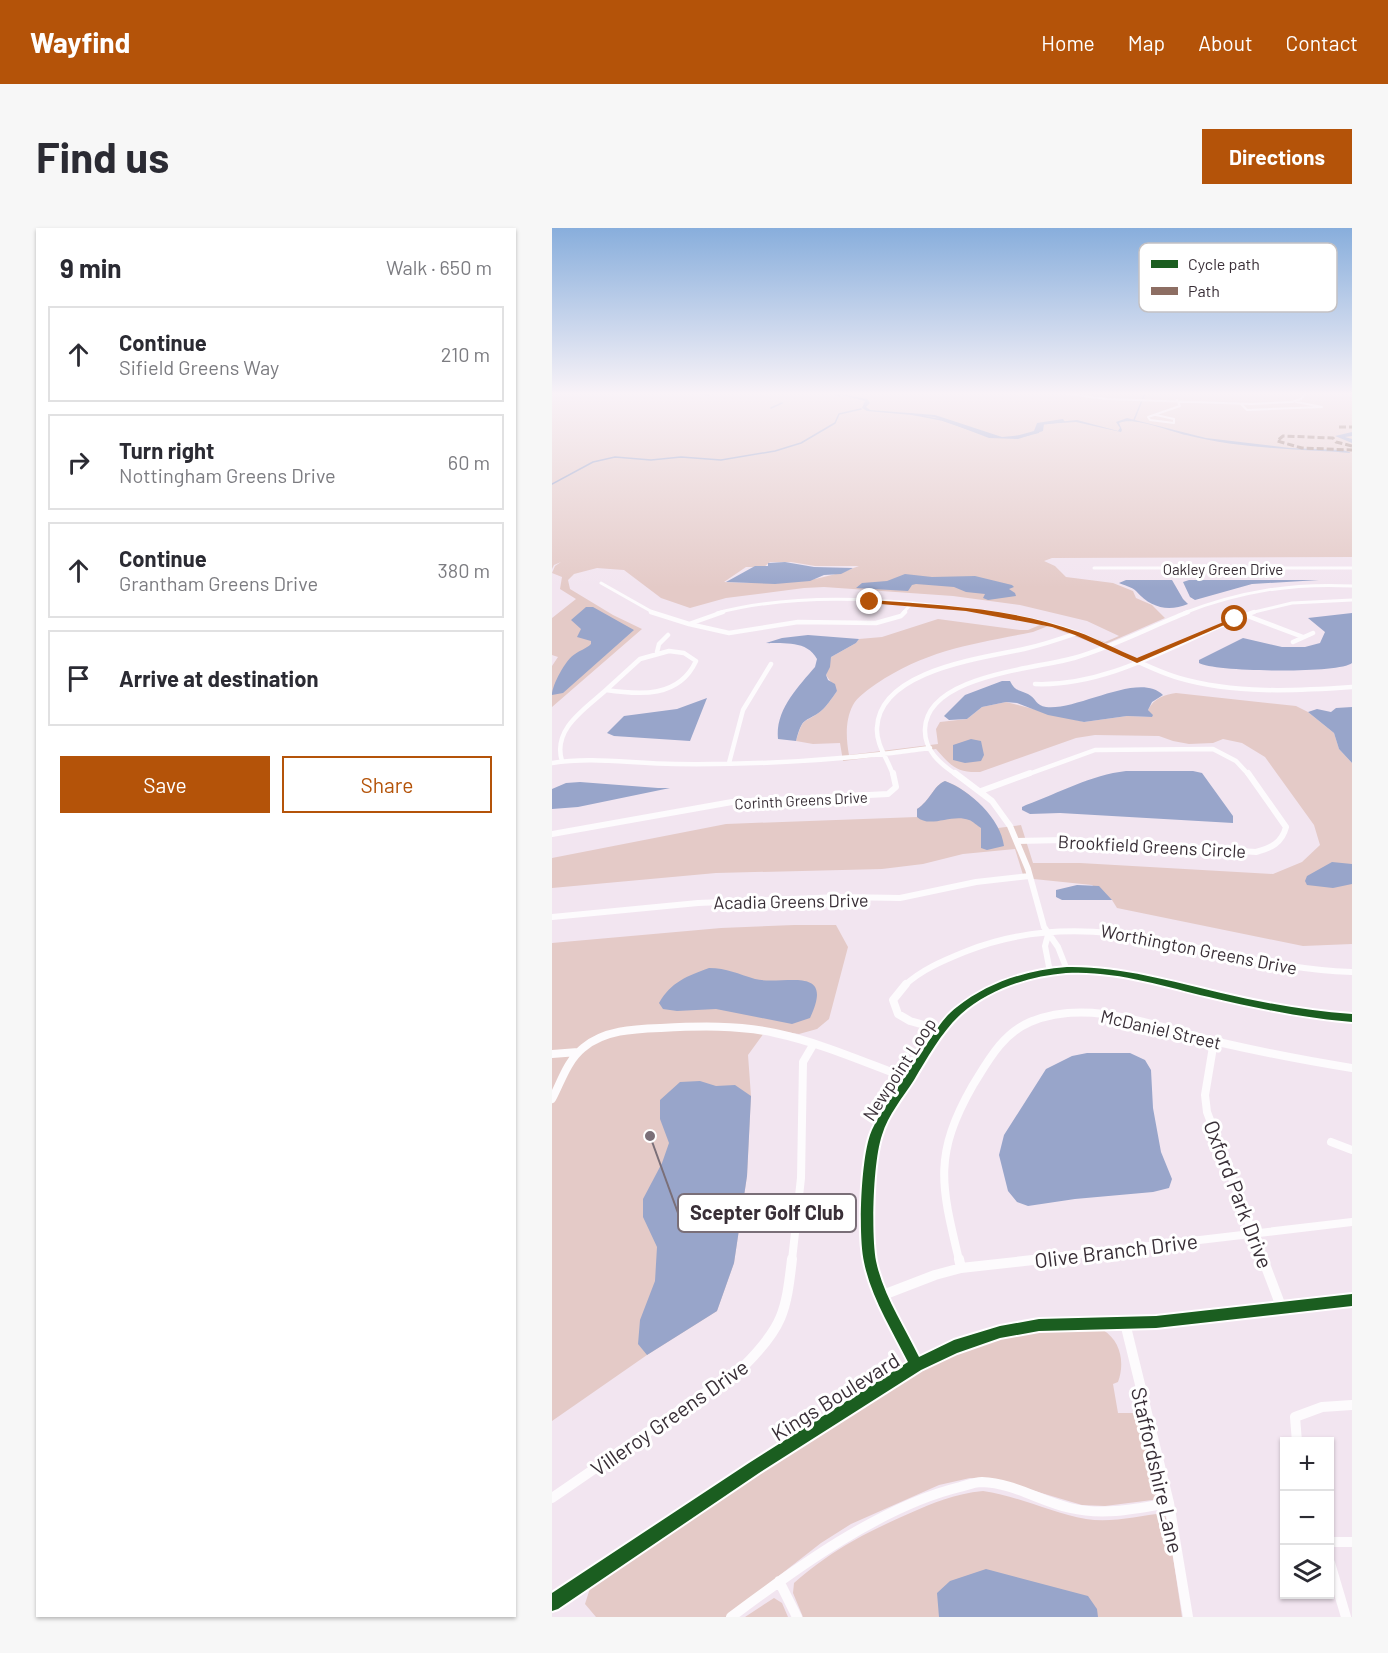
<!DOCTYPE html>
<html lang="en">
<head>
<meta charset="utf-8">
<style>
	:root { --surface:#fff; --page:#f7f7f7; --text:#2b2b33; --muted:#7c7c81; --line:#e1e1e2; --accent:#b45309 }
	body { margin:0; font-family:Barlow,sans-serif; background:var(--page); color:var(--text) }
	.controls { position:absolute; right:18px; bottom:18px; display:grid; overflow:hidden; border-radius:0px; box-shadow:0 2px 4px #0004 }
	.controls button { width:54px; height:54px; display:grid; place-items:center; padding:0; border:0; border-bottom:2px solid var(--line); background:var(--surface); color:var(--text); font:30px sans-serif }
	.stop { position:absolute; width:18px; height:18px; margin:-14px; border:4px solid #b45309; border-radius:50%; background:#fff }
	.stop.end { background:#b45309; border-color:#fff; box-shadow:0 2px 6px #0008 }
	.list { margin:0; padding:0; list-style:none }
	h2 { display:flex; justify-content:space-between; align-items:center; height:78px; margin:0; padding:0 24px; font-size:26px }
	h2 small { font-size:20px; font-weight:400; color:var(--muted) }
	.list li { display:grid; grid-template-columns:39px 1fr auto; gap:18px; align-items:center; box-sizing:border-box; height:96px; margin:0 12px 12px; padding:0 12px; border:2px solid var(--line); border-radius:0px }
	.list b { display:block; font-size:22px; white-space:nowrap }
	.list p { margin:0; font-size:20px; white-space:nowrap; color:var(--muted) }
	.list em { font-size:20px; font-style:normal; color:var(--muted) }
	.actions { display:flex; gap:12px; padding:18px 24px }
	.actions a { flex:1; padding:14px 0; border:2px solid var(--accent); border-radius:0px; text-align:center; font-size:21px; color:var(--accent) }
	.actions .main { background:var(--accent); color:#fff }
	.icon { flex:none; width:33px; height:33px; fill:none; stroke:currentColor; stroke-width:2; stroke-linecap:round; stroke-linejoin:round }
	.map { position:relative; flex:none; width:800px; height:1389px; overflow:hidden; border-radius:0px }
	header { display:flex; align-items:center; gap:36px; box-sizing:border-box; height:84px; padding:0 30px; background:var(--accent); color:#fff }
	header strong { font-size:28px }
	nav { display:flex; gap:33px; margin-inline-start:auto; font-size:21px }
	.intro { display:flex; align-items:center; justify-content:space-between; box-sizing:border-box; height:144px; padding:0 36px }
	h1 { margin:0; font-size:42px }
	.button { padding:15px 27px; border-radius:0px; background:var(--accent); color:#fff; font-size:21px; font-weight:700 }
	main { display:flex; gap:36px; padding:0 36px }
	aside { flex:1; background:var(--surface); border-radius:0px; box-shadow:0 2px 4px #0004 }
	.map>svg:first-child { display:block }
</style>
</head>
<body>
<header>
<strong>Wayfind</strong>
<nav><a>Home</a><a>Map</a><a>About</a><a>Contact</a></nav>
</header>
<div class="intro"><h1>Find us</h1><a class="button">Directions</a></div>
<main>
<aside>
<h2>9 min<small>Walk · 650 m</small></h2>
<ul class="list">
<li><svg class="icon" aria-label="ahead" viewBox="0 0 24 24"><path d="M12 20V5M6 11l6-6 6 6"/></svg><div><b>Continue</b><p>Sifield Greens Way</p></div><em>210 m</em></li>
<li><svg class="icon" aria-label="right" viewBox="0 0 24 24"><path d="M7 20v-9h11M14 6l5 5-5 5"/></svg><div><b>Turn right</b><p>Nottingham Greens Drive</p></div><em>60 m</em></li>
<li><svg class="icon" aria-label="ahead" viewBox="0 0 24 24"><path d="M12 20V5M6 11l6-6 6 6"/></svg><div><b>Continue</b><p>Grantham Greens Drive</p></div><em>380 m</em></li>
<li><svg class="icon" aria-label="arrive" viewBox="0 0 24 24"><path d="M6 21V4h12l-3 4 3 4H6"/></svg><div><b>Arrive at destination</b></div></li>
</ul>
<div class="actions"><a class="main">Save</a><a>Share</a></div>
</aside>
<div class="map">
<svg width="800" height="1389" viewBox="0 0 800 1389">
	<rect width="100%" height="100%" fill="#f2e5f0"/>
	<path fill="#e4cac7" fill-rule="evenodd" d="M0,165H800V329L500,330L492,333L503,338L514,349L561,355L581,363L584,370L600,377L613,390L549,418L496,398L481,404C422,416 376,421 324,456C317,461 305,469 301,477C293,492 294,511 297,527L386,516L384,501L388,494L415,491L430,479L454,474L532,494L575,488L600,489L596,482C602,470 612,467 624,465L744,478L756,484L782,505L787,521L800,535V716L751,718L565,680L560,672L540,657L472,650L463,621L411,626L371,636L330,641L164,645L0,660V630L174,596L365,589V581C378,573 381,558 393,553C416,561 432,580 446,600L469,597L481,635H528L721,646L750,634L768,617L762,597L713,529L690,515L671,511L661,515L637,516L621,513L607,508L543,507L524,510L428,544C405,545 399,538 384,521L291,533L288,515L261,516L244,513C252,487 251,497 269,483C275,478 280,470 285,463L274,447L279,429L304,415L307,411L330,409L386,391L468,402H476L495,394L553,414L567,408L535,393L468,377L401,368L272,359L252,360L174,370L138,380L109,370L72,342L45,340L22,346L16,352L18,361L61,387L90,401L0,479V438L6,429L0,427V390L24,371L8,361L10,349L0,345L3,338L9,334L2,337L0,341ZM218,334H239L263,338H307C258,357 224,356 172,354L194,339H212Z
		M242,697H284L296,719L277,791L265,801L247,806L215,801L196,827L199,868L195,948L182,1035L165,1083L95,1127L0,1193V715L169,700Z
		M498,1102H551C569,1113 573,1135 566,1154L561,1156L566,1185H583L590,1189L600,1228L608,1271L553,1278L530,1277L445,1252L418,1250L387,1257L299,1296L269,1315L174,1389H44L33,1376L39,1357L249,1216L385,1131L442,1111Z
		M431,1263C467,1268 499,1285 534,1291C559,1295 587,1288 612,1285L616,1295L630,1389H251L241,1365L242,1355C280,1322 311,1306 356,1286C383,1274 402,1266 431,1263Z
		M222,1370L230,1375L236,1389H193Z"/>
	<path fill="#98a5ca" d="M282,165L315,171L318,175L314,179L318,182L383,187L450,209L482,206L486,202V196L525,192L566,203L568,200L564,194L575,190L654,210L738,220L791,222L800,225C743,221 690,221 634,207C617,203 581,188 567,195L570,202L569,204L524,194L492,196L491,203L466,211L437,210L382,189L315,183L310,180L313,173Z
		M216,335L233,334L262,339L301,340L289,346L272,347L258,353L223,356L174,354L203,338H216Z
		M353,346L380,349L423,348L460,357L462,359L457,361L463,365L464,368L436,372L431,370L433,366L414,364L402,359L364,356L360,357L356,363L304,360L310,355L335,353Z
		M574,352H620L631,371L636,376C616,384 599,380 584,363C580,359 571,357 567,355Z
		M637,352H767L700,356L643,372L638,369L631,354Z
		M34,379H41L82,402L11,465L0,467C0,457 14,431 23,426C28,422 34,421 39,416V413L25,409L29,401L19,392Z
		M800,385V435C787,446 662,444 647,435V432L691,410L730,419H753L768,415L773,404L756,390Z
		M256,407L307,411L304,415L279,429L278,439L274,447L276,452L283,456L285,463C280,470 275,478 269,483C252,496 251,487 244,513L226,511C223,482 246,459 263,439L265,431C255,412 232,416 214,415L230,410Z
		M450,453H458C463,463 467,462 476,466C484,470 484,478 494,479C526,483 587,443 611,467L600,474L596,482L601,487L600,489L575,488L532,494L496,487L465,475L454,474L430,479L415,491L397,492L392,488L413,467Z
		M155,470L138,513L62,508L55,505L72,488L125,481Z
		M800,479V535L787,521L782,505L756,484L765,481L779,484L784,480Z
		M419,511L429,513L432,527L429,533L413,535L401,532V517Z
		M574,543H641L650,545L681,588V595L508,585L478,586L470,582V579L474,577C507,565 539,547 574,543Z
		M393,553C418,562 449,591 452,618L435,622L429,620V600C425,598 421,593 417,592C400,585 378,601 365,589V581C378,573 381,558 393,553Z
		M28,554L106,560H118L26,579L0,581V561L14,555Z
		M780,634L800,636V656L781,660L755,657L753,653L755,648Z
		M525,657L547,658L560,672H510L504,669V662Z
		M157,740C175,740 186,746 203,751C231,758 284,735 258,790L240,796L164,781L125,783L111,781L107,775C119,754 135,748 157,740Z
		M535,825H578L593,832L599,842L601,880L609,924L620,951L617,960L601,964L523,971L476,978L465,974L456,963L447,927L452,907L494,841L520,828Z
		M148,853L164,858L183,857L199,868L195,948L182,1035L165,1083L95,1127L86,1116L88,1092L103,1053L105,1019L91,989V971L110,935L117,915L108,891V872L128,854Z
		M434,1341L536,1368L545,1381L546,1389H387L385,1365L398,1353Z"/>
	<g fill="none" stroke-linecap="round" stroke-linejoin="round">
		<path stroke="#98a5ca" stroke-width="1.5" d="M147,165L156,167
			M280,165L288,168
			M219,180L230,175
			M359,186L390,192L431,206
			M582,192L593,165
			M0,256L41,234L63,229L99,232L129,229L169,232L223,223L249,215L283,195L287,186L309,181"/>
		<path fill="#98a5ca" fill-rule="evenodd" d="M511,191L513,194L489,197L487,205L463,211L460,209L482,203L485,195Z
			M800,204V208L793,209L800,211V215L783,208Z"/>
		<path stroke="#fdfbfd" stroke-width="2" d="M509,165L554,171L699,176L740,174L749,171L754,165
			M689,176L695,182L770,179L744,174
			M604,187L622,191
			M622,191V195L598,192L596,189L628,178L625,172"/>
		<path stroke="#fdfbfd" stroke-width="3" d="M542,340H800
			M49,355L102,385
			M165,385C253,362 354,372 443,385
			M351,385L359,376
			M632,385C688,363 741,355 800,358
			M698,385L740,375L800,372"/>
		<path stroke="#fdfbfd" stroke-width="4.5" d="M99,384L137,396L177,405L246,394L324,395L349,388L353,384
			M433,384C469,389 506,396 539,411C568,424 596,441 627,450C682,466 743,463 800,459
			M693,387L751,409
			M137,396L171,384
			M741,414L761,405
			M117,423L132,425L144,433C127,470 88,467 54,462L88,431Z
			M105,424L107,416L116,407
			M483,456C561,459 631,410 702,384
			M10,533C0,501 33,481 54,462
			M0,535C41,528 81,536 123,536C208,537 294,532 378,520
			M177,535L191,482L219,436
			M341,547C336,531 324,517 325,500C327,442 431,430 472,421C490,417 508,411 525,405
			M405,547C388,536 372,522 373,501C375,447 484,441 522,430C561,419 598,399 636,384
			M474,547L543,522L661,521L684,533L697,547"/>
		<path stroke="#fdfbfd" stroke-width="6" d="M403,545L440,573L458,598L476,641L492,699L506,719L515,742
			M429,563L478,545
			M0,606L180,574L336,566L344,559L341,545
			M465,613L512,612L704,624C719,620 730,615 734,599L696,545
			M0,689L146,675L288,669L348,670L424,654L477,648
			M496,707L493,718L498,744
			M352,758C370,741 393,732 415,723C549,670 667,740 800,744
			M448,758C507,733 564,744 624,758"/>
		<path stroke="#fdfbfd" stroke-width="8" d="M354,756L341,772L346,786L358,793L390,802
			M617,756L734,782L800,790
			M662,813L653,867L655,884L711,1032
			M0,826L26,824
			M0,871C9,854 15,833 31,820C52,802 82,801 109,800C147,798 186,797 223,805C270,815 314,835 358,851
			M779,914L800,922
			M240,1032L249,950L251,834L261,817
			M318,1032C313,997 313,942 324,908C333,880 384,805 405,784C418,772 435,763 452,756
			M407,1032C389,957 381,927 421,857C436,833 450,806 478,794C539,769 606,800 666,814C710,824 755,833 800,840
			M477,1032L800,994"/>
		<path stroke="#fdfbfd" stroke-width="10" d="M318,1031L332,1072L364,1137
			M407,1031L409,1040
			M711,1031L730,1081
			M331,1067L383,1047L409,1040L490,1031
			M573,1095L617,1275L636,1389
			M745,1214L743,1189L770,1179L800,1177
			M0,1270L192,1138C231,1099 234,1084 240,1031
			M778,1314H800
			M778,1335L794,1389
			M227,1353L245,1389
			M0,1375L202,1240L364,1137L402,1119L448,1104L487,1097L604,1094L800,1072
			M179,1389C243,1341 329,1278 408,1259C415,1257 423,1254 430,1254C461,1255 488,1273 518,1280C552,1288 583,1281 617,1275"/>
		<path stroke="#8d6e63" stroke-width="3" stroke-dasharray="7 3" stroke-linecap="butt" d="M787,199H800
			M800,218L784,214L781,210L731,208L725,213L750,220L800,222"/>
		<defs>
			<path id="cycleway" d="M515,739C567,738 618,753 669,765C712,775 755,783 800,786V794C751,790 704,780 657,769C611,758 562,742 514,745C477,748 437,761 409,786C391,802 375,830 362,852C351,869 336,887 330,907C321,933 319,1006 324,1033C331,1067 352,1098 367,1129L402,1112L448,1098L487,1091L604,1088L800,1066V1078L604,1100L487,1103L448,1110L405,1125L369,1142L207,1245L6,1381L0,1383V1365L197,1235L356,1134C340,1102 319,1069 312,1034C306,1007 309,933 318,907C323,893 333,880 341,867C353,848 365,829 379,810C386,799 394,787 405,779C437,754 475,742 515,739Z"/>
		</defs>
		<use href="#cycleway" stroke="#fff" stroke-width="4"/>
		<use href="#cycleway" fill="#1b5e20" fill-rule="evenodd"/>
	</g>
	<linearGradient id="sky" x2="0" y2="1"><stop stop-color="#88aedc"/><stop offset="0.46" stop-color="#f9f3f8"/><stop offset="1" stop-color="#f9f3f8" stop-opacity="0"/></linearGradient>
	<rect width="800" height="360" fill="url(#sky)"/>
	<path fill="#b45309" d="M318,372C387,377 461,380 526,404C546,411 565,422 585,430L681,390L686,391L585,435L523,407L500,399L414,383L316,375Z"/>
	<g text-anchor="middle" dominant-baseline="central" stroke-width="6" stroke-linejoin="round" paint-order="stroke">
		<g font-size="15" fill="#392f37" stroke="#fff">
			<text x="671" y="341">Oakley Green Drive</text>
			<text transform="translate(249 572) rotate(-3)">Corinth Greens Drive</text>
		</g>
		<g font-size="18" fill="#392f37" stroke="#fff">
			<text transform="translate(600 618) rotate(3)">Brookfield Greens Circle</text>
			<text transform="translate(239 673) rotate(-1)">Acadia Greens Drive</text>
			<text transform="translate(647 721) rotate(11)">Worthington Greens Drive</text>
			<text transform="translate(609 801) rotate(13)">McDaniel Street</text>
			<text transform="translate(347 841) rotate(-57)">Newpoint Loop</text>
		</g>
		<g font-size="21" fill="#392f37" stroke="#fff">
			<text transform="translate(687 966) rotate(69)">Oxford Park Drive</text>
			<text transform="translate(564 1022) rotate(-7)">Olive Branch Drive</text>
			<text transform="translate(283 1168) rotate(-32)">Kings Boulevard</text>
			<text transform="translate(117 1189) rotate(-35)">Villeroy Greens Drive</text>
			<text transform="translate(606 1242) rotate(77)">Staffordshire Lane</text>
		</g>
	</g>
	<rect x="587" y="15" width="198" height="69" rx="9" fill="#fff" stroke="#c4c1c3" stroke-width="1.5"/>
	<rect x="599" y="32" width="27" height="8" fill="#1b5e20"/>
	<rect x="599" y="59" width="27" height="8" fill="#8d6e63"/>
	<g font-size="16" fill="#392f37">
		<text x="636" y="42">Cycle path</text>
		<text x="636" y="69">Path</text>
	</g>
	<path fill="none" stroke="#7a6f78" stroke-width="2" d="M98 908L126 985"/>
	<circle fill="#7a6f78" stroke="#fff" stroke-width="2" cx="98" cy="908" r="6"/>
	<rect fill="#fff" stroke="#7a6f78" stroke-width="2" x="126" y="966" width="178" height="38" rx="6"/>
	<g font-size="20" text-anchor="middle" font-weight="bold" fill="#392f37">
		<text x="215" y="992">Scepter Golf Club</text>
	</g>
</svg>
<div class="controls">
<button>+</button>
<button>−</button>
<button><svg class="icon" aria-label="layers" viewBox="0 0 24 24"><path d="M12 4l9 5-9 5-9-5zM3 14l9 5 9-5"/></svg></button>
</div>
<div class="stop" style="left:683px;top:391px"></div>
<div class="stop end" style="left:318px;top:374px"></div>
</div>
</main>
</body>
</html>
